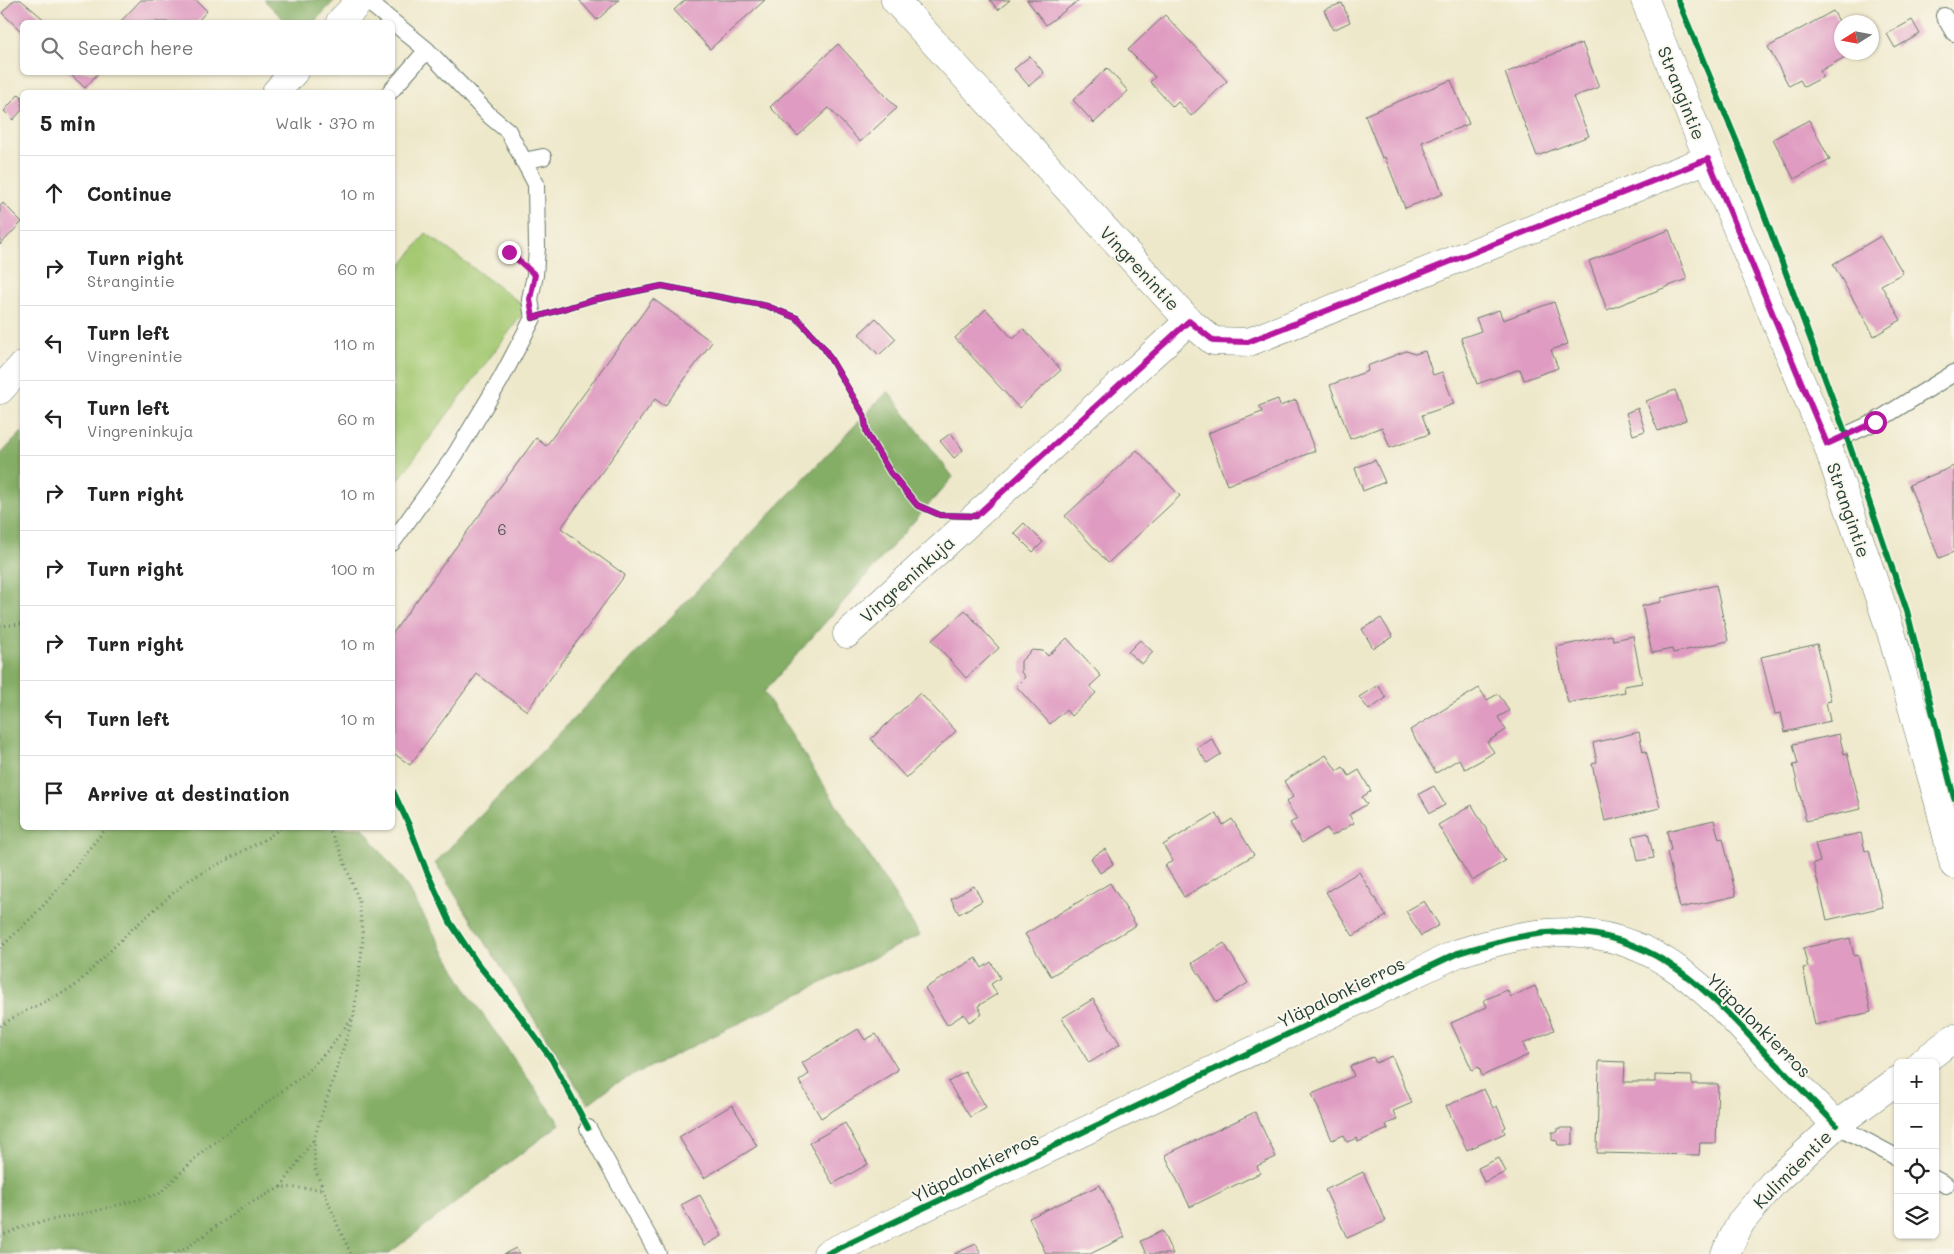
<!DOCTYPE html>
<html lang="en">
<head>
<meta charset="utf-8">
<style>
	:root { --surface:#fff; --page:#f2f2f2; --text:#222; --muted:#767676; --line:#e0e0e0 }
	body { margin:0; font-family:Mali,sans-serif; background:var(--page); color:var(--text) }
	.controls { position:absolute; right:15px; bottom:15px; display:grid; overflow:hidden; border-radius:8px; box-shadow:0 1px 4px #0004 }
	.controls button { width:45px; height:45px; display:grid; place-items:center; padding:0; border:0; border-bottom:1px solid var(--line); background:var(--surface); color:var(--text); font:25px sans-serif }
	.compass { position:absolute; left:1834px; top:15px; width:45px; height:45px; border-radius:50%; background:var(--surface); box-shadow:0 1px 4px #0004; rotate:259deg }
	.stop { position:absolute; width:15px; height:15px; margin:-11px; border:4px solid #b5179e; border-radius:50%; background:#fff }
	.stop.end { background:#b5179e; border-color:#fff; box-shadow:0 1px 5px #0008 }
	.list { margin:0; padding:0; list-style:none }
	h2 { display:flex; justify-content:space-between; align-items:center; height:65px; margin:0; padding:0 20px; font-size:21px }
	h2 small { font-size:16px; font-weight:400; color:var(--muted) }
	.list li { display:grid; grid-template-columns:32px 1fr auto; gap:15px; align-items:center; box-sizing:border-box; height:75px; padding:0 20px; border-top:1px solid var(--line) }
	.list b { display:block; font-size:19px; white-space:nowrap }
	.list p { margin:0; font-size:16px; white-space:nowrap; color:var(--muted) }
	.list em { font-size:16px; font-style:normal; color:var(--muted) }
	.icon { flex:none; width:28px; height:28px; fill:none; stroke:currentColor; stroke-width:2; stroke-linecap:round; stroke-linejoin:round }
	.map { position:relative; flex:none; width:1954px; height:1254px; overflow:hidden }
	.search { position:absolute; background:var(--surface); box-shadow:0 1px 4px #0004; left:20px; top:20px; width:375px; height:55px; display:flex; align-items:center; gap:12px; box-sizing:border-box; padding:0 18px; border-radius:8px; color:var(--muted); font-size:19px }
	.panel { position:absolute; background:var(--surface); box-shadow:0 1px 4px #0004; left:20px; top:90px; width:375px; height:740px; border-radius:8px }
	.map>svg:first-child { display:block }
</style>
</head>
<body>
<div class="map">
<svg width="1954" height="1254" viewBox="0 0 1954 1254">
	<rect width="100%" height="100%" fill="#fbf7ec"/>
	<filter id="ink" filterUnits="userSpaceOnUse"><feTurbulence type="fractalNoise" baseFrequency=".02" numOctaves="2"/><feDisplacementMap in="SourceGraphic" scale="10" xChannelSelector="R" yChannelSelector="G"/><feConvolveMatrix kernelMatrix="1 2 1 2 8 2 1 2 1" color-interpolation-filters="sRGB"/></filter>
	<filter id="wash" filterUnits="userSpaceOnUse"><feTurbulence type="fractalNoise" baseFrequency=".0096" numOctaves="4" result="noise"/><feDisplacementMap in="SourceGraphic" scale="20" xChannelSelector="R" yChannelSelector="G"/><feGaussianBlur stdDeviation="1.12" result="paint"/><feColorMatrix in="noise" values="0 0 0 0 0 0 0 0 0 0 0 0 0 0 0 0 0 1.4 0 .05"/><feComposite in="paint" operator="in"/></filter>
	<g filter="url(#wash)">
		<rect width="100%" height="100%" fill="#eee8cb"/>
		<path fill="#a5c973" stroke="#628354" d="M426,233L527,308L393,487L392,278Z"/>
		<path fill="#84ad65" stroke="#52754c" d="M264,0H335L314,22H286Z
			M888,391L953,477L764,692L920,935L613,1085L588,1104L435,863Z
			M22,432V828H363L408,888L469,995L560,1124L388,1254H0V455Z"/>
		<g id="blocks">
			<path fill="#df9bc1" d="M14,0H21L47,22H22V32L2,13Z
				M141,0H196L207,11L197,22H120Z
				M579,0H619L597,20Z
				M685,0H765L710,49L674,10Z
				M990,0H1010L998,10Z
				M1027,0H1079L1046,25Z
				M1342,3L1350,22L1333,30L1324,10Z
				M1833,11L1842,26V52H1854L1820,71L1823,77L1804,87L1800,80L1789,86L1768,47Z
				M1165,15L1227,81L1191,116L1178,102L1173,107L1150,82L1155,77L1128,50Z
				M1912,20L1920,34L1895,48L1887,34Z
				M1582,43L1599,87L1573,97L1589,136L1537,156L1505,73Z
				M838,44L897,108L860,142L829,108L798,136L770,107Z
				M1030,56L1044,73L1029,86L1014,69Z
				M1107,68L1128,91L1094,123L1073,100Z
				M68,72H99L85,88Z
				M1451,80L1469,124L1422,142L1443,194L1405,208L1385,157L1382,158L1365,115Z
				M19,94L22,97V110L13,120L4,111Z
				M1809,120L1830,160L1794,179L1773,139Z
				M3,203L22,222L0,245V206Z
				M1669,230L1687,279L1607,310L1589,261Z
				M1881,236L1903,273L1881,285L1901,320L1874,336L1833,264Z
				M653,299L712,342L665,406L655,399L561,528L625,575L527,711L477,674L410,765L392,752V634L536,438L546,446Z
				M1554,302L1568,344L1551,350L1558,368L1524,380L1520,369L1477,384L1461,338L1481,331L1476,318L1499,310L1503,320Z
				M986,309L1013,339L1024,329L1061,370L1019,408L955,338Z
				M876,318L896,339L879,355L859,334Z
				M1406,351L1415,354L1425,351L1433,375L1442,372L1454,404L1422,415L1429,434L1390,448L1382,427L1350,439L1330,385L1368,371L1367,366Z
				M1675,390L1686,420L1658,431L1646,401Z
				M1278,399L1280,406L1296,400L1315,451L1227,485L1208,433L1262,412L1259,406Z
				M1638,408L1645,431L1633,435L1626,413Z
				M951,433L963,450L954,458L940,441Z
				M1137,450L1180,496L1108,563L1065,516Z
				M1375,460L1385,482L1363,491L1355,468Z
				M1954,466V552L1939,558L1909,485Z
				M1024,523L1043,542L1033,552L1014,533Z
				M1716,585L1728,641L1673,653L1672,649L1652,653L1642,606L1661,602V598Z
				M965,610L999,648L966,678L932,640Z
				M1381,618L1393,637L1373,648L1362,629Z
				M1612,635L1613,640L1633,636L1642,683L1624,686L1625,692L1568,703L1556,647Z
				M1067,638L1101,676L1090,686L1096,693L1071,716L1066,710L1050,724L1016,686L1025,677L1021,672V661L1032,650L1043,651L1048,656Z
				M1140,640L1153,652L1142,664L1128,652Z
				M1817,644L1831,701L1826,702L1830,721L1785,732L1781,713L1775,714L1761,657Z
				M1378,685L1386,698L1369,710L1359,697Z
				M1479,688L1487,700L1498,694L1504,702L1509,711L1498,717L1506,730L1487,742L1494,752L1480,761L1465,769L1459,759L1436,773L1410,730Z
				M920,693L956,731L906,778L871,739Z
				M1639,732L1643,752L1646,751L1660,808L1605,821L1592,764L1597,762L1593,743Z
				M1839,734L1844,754L1847,753L1861,809L1806,821L1793,765L1798,764L1793,744Z
				M1212,739L1221,754L1207,763L1197,748Z
				M1326,755L1337,771L1343,767L1349,776L1359,770L1371,791L1362,797L1367,804L1349,815L1354,823L1332,836L1327,828L1302,843L1290,823L1297,819L1286,802L1293,797L1284,781Z
				M1434,786L1445,805L1430,813L1419,794Z
				M1472,805L1505,861L1472,881L1438,825Z
				M1216,813L1223,825L1232,819L1254,855L1184,897L1165,865L1173,861L1163,845Z
				M1714,820L1719,839L1723,838L1736,896L1680,908L1667,852L1671,850L1667,831Z
				M1648,833L1654,858L1638,861L1633,836Z
				M1861,833L1865,851L1869,850L1883,907L1827,920L1813,863L1820,862L1815,843Z
				M1105,849L1113,864L1100,873L1091,858Z
				M1359,872L1386,916L1353,936L1326,892Z
				M1110,883L1136,925L1051,976L1025,934Z
				M974,886L982,901L959,914L951,899Z
				M1424,901L1439,925L1421,936L1406,911Z
				M1850,938L1854,956L1858,955L1871,1012L1815,1025L1803,968L1808,967L1803,948Z
				M1224,943L1248,983L1217,1002L1192,963Z
				M976,958L982,968L991,962L1000,978L991,984L997,994L978,1006L982,1014L969,1022L964,1014L947,1025L925,988Z
				M1535,986L1554,1030L1523,1044L1528,1055L1482,1076L1479,1067L1472,1070L1451,1023L1487,1007L1484,1000L1507,990L1511,997Z
				M1093,999L1120,1044L1089,1063L1062,1018Z
				M858,1029L865,1040L876,1034L898,1070L821,1118L799,1081L809,1074L802,1063Z
				M1392,1056L1412,1103L1393,1111L1397,1120L1386,1124L1388,1129L1358,1142L1357,1138L1347,1142L1344,1135L1332,1140L1312,1094L1354,1076L1350,1066L1373,1057L1376,1063Z
				M1599,1061L1625,1062L1624,1082H1655V1075L1692,1076V1084H1718L1716,1143H1700L1699,1155L1597,1153Z
				M965,1072L986,1107L970,1117L948,1082Z
				M1484,1089L1493,1108L1497,1106L1506,1127L1503,1129L1505,1133L1467,1150L1446,1106Z
				M732,1105L757,1146L704,1178L679,1137Z
				M1255,1112L1276,1157L1257,1166L1260,1173L1190,1207L1165,1155Z
				M845,1123L868,1164L833,1184L809,1143Z
				M1558,1128H1573V1145H1558L1557,1141L1552,1140V1132H1558Z
				M1499,1158L1506,1172L1484,1182L1478,1168Z
				M1363,1172L1386,1221L1347,1238L1325,1190Z
				M1100,1185L1125,1237L1090,1254H1046L1029,1218Z
				M700,1195L722,1236L704,1246L681,1205Z
				M1162,1231L1173,1254H1147L1141,1241Z
				M976,1244L981,1254H954Z
				M516,1248L519,1254H504Z"/>
		</g>
	</g>
	<g filter="url(#ink)">
		<use href="#blocks" fill-opacity="0" stroke="#677969" stroke-width="1"/>
		<g fill="none" stroke-linecap="round" stroke-linejoin="round">
			<defs>
				<path id="service" d="M366,0L427,50L490,116L508,131L536,184L537,248L535,275L530,299L533,318L501,379L455,455L392,543
					M1944,16L1954,33
					M390,92L427,50
					M523,161L543,157
					M1827,444L1875,422L1954,373
					M1836,1125L1898,1158
					M588,1128L658,1254
					M1935,1179L1946,1185"/>
				<path id="minor" d="M895,0L1189,321L1213,341L1249,342L1708,159
					M847,634L1189,321
					M1921,1063L1954,1038
					M827,1254L1458,953C1499,941 1538,929 1581,933C1662,940 1710,994 1762,1049C1787,1074 1812,1100 1836,1125
					M1725,1254L1741,1222L1773,1183L1836,1125L1898,1080"/>
				<path id="tertiary" d="M1645,0L1708,159L1827,444L1891,632L1939,803L1954,865
					M340,22L361,0
					M276,92L294,72
					M0,390L22,366"/>
			</defs>
			<use href="#service" stroke="#677969" stroke-width="18"/>
			<use href="#minor" stroke="#677969" stroke-width="29"/>
			<use href="#tertiary" stroke="#677969" stroke-width="29"/>
			<path stroke="#677969" stroke-width="3" stroke-dasharray="1 4" stroke-linecap="butt" d="M0,626L22,624
				M328,828L339,848L359,901L363,939L354,1015L314,1138L315,1169L338,1226L351,1254
				M0,948C20,929 40,910 58,889C75,869 89,847 107,828
				M0,1026L18,1015L74,987L130,931L187,881L269,837L280,828
				M281,1187L314,1139
				M0,1236L31,1224L92,1212L159,1194L203,1151L306,1073L329,1049L352,1018
				M174,1254L186,1248L245,1206L281,1187L323,1189"/>
			<use href="#service" stroke="#fff" stroke-width="16"/>
			<use href="#minor" stroke="#fff" stroke-width="28"/>
			<use href="#tertiary" stroke="#fff" stroke-width="28"/>
			<defs>
				<path id="cycleway" d="M1678,0L1741,152L1846,435L1907,611L1954,798
					M533,318L593,300L662,286L767,306L797,318L824,348L864,415L867,434L890,472L917,505L940,515L976,516
					M392,789L409,825L427,872L450,922L477,963L518,1013L552,1060L588,1128
					M827,1254L1458,953C1499,941 1538,929 1581,933C1662,940 1710,994 1762,1049C1787,1074 1812,1100 1836,1125"/>
			</defs>
			<use href="#cycleway" stroke="#fbf7ec" stroke-width="9"/>
			<use href="#cycleway" stroke="#00873e" stroke-width="6"/>
		</g>
	</g>
	<g fill="none" stroke-linecap="round" stroke-linejoin="round" filter="url(#ink)">
		<path stroke="#b5179e" stroke-width="6" d="M509,252L535,275L530,299L533,318L593,300L662,286L767,306L797,318L824,348L864,415L867,434L890,472L917,505L940,515L976,516L1189,321L1214,341L1248,342L1708,159L1827,444L1875,422"/>
	</g>
	<g text-anchor="middle" dominant-baseline="central" stroke-width="4" stroke-linejoin="round" paint-order="stroke">
		<g font-size="15" fill="#4f5457">
			<text x="502" y="529">6</text>
		</g>
		<g font-size="18" fill="#1f3d34" stroke="#fbf7ec">
			<text transform="translate(1682 93) rotate(68)">Strangintie</text>
			<text transform="translate(1140 268) rotate(47)">Vingrenintie</text>
			<text transform="translate(1849 510) rotate(71)">Strangintie</text>
			<text transform="translate(907 579) rotate(-42)">Vingreninkuja</text>
			<text transform="translate(1341 992) rotate(-26)">Yläpalonkierros</text>
			<text transform="translate(1759 1025) rotate(45)">Yläpalonkierros</text>
			<text transform="translate(975 1167) rotate(-26)">Yläpalonkierros</text>
			<text transform="translate(1792 1169) rotate(-45)">Kulimäentie</text>
		</g>
	</g>
</svg>
<div class="controls">
<button>+</button>
<button>−</button>
<button><svg class="icon" aria-label="locate" viewBox="0 0 24 24"><circle cx="12" cy="12" r="6"/><path d="M12 2v4M12 18v4M2 12h4M18 12h4"/></svg></button>
<button><svg class="icon" aria-label="layers" viewBox="0 0 24 24"><path d="M12 4l9 5-9 5-9-5zM3 14l9 5 9-5"/></svg></button>
</div>
<svg class="compass" viewBox="-18 -18 36 36"><path d="M0-13l5 13h-10z" fill="#e53935"/><path d="M0 13l5-13h-10z" fill="#767676"/></svg>
<div class="stop" style="left:1875px;top:422px"></div>
<div class="stop end" style="left:509px;top:252px"></div>
<div class="search"><svg class="icon" aria-label="search" viewBox="0 0 24 24"><circle cx="10" cy="10" r="6"/><path d="M15 15l6 6"/></svg>Search here</div>
<section class="panel">
<h2>5 min<small>Walk · 370 m</small></h2>
<ul class="list">
<li><svg class="icon" aria-label="ahead" viewBox="0 0 24 24"><path d="M12 20V5M6 11l6-6 6 6"/></svg><div><b>Continue</b></div><em>10 m</em></li>
<li><svg class="icon" aria-label="right" viewBox="0 0 24 24"><path d="M7 20v-9h11M14 6l5 5-5 5"/></svg><div><b>Turn right</b><p>Strangintie</p></div><em>60 m</em></li>
<li><svg class="icon" aria-label="left" viewBox="0 0 24 24"><path d="M17 20v-9H6M10 6l-5 5 5 5"/></svg><div><b>Turn left</b><p>Vingrenintie</p></div><em>110 m</em></li>
<li><svg class="icon" aria-label="left" viewBox="0 0 24 24"><path d="M17 20v-9H6M10 6l-5 5 5 5"/></svg><div><b>Turn left</b><p>Vingreninkuja</p></div><em>60 m</em></li>
<li><svg class="icon" aria-label="right" viewBox="0 0 24 24"><path d="M7 20v-9h11M14 6l5 5-5 5"/></svg><div><b>Turn right</b></div><em>10 m</em></li>
<li><svg class="icon" aria-label="right" viewBox="0 0 24 24"><path d="M7 20v-9h11M14 6l5 5-5 5"/></svg><div><b>Turn right</b></div><em>100 m</em></li>
<li><svg class="icon" aria-label="right" viewBox="0 0 24 24"><path d="M7 20v-9h11M14 6l5 5-5 5"/></svg><div><b>Turn right</b></div><em>10 m</em></li>
<li><svg class="icon" aria-label="left" viewBox="0 0 24 24"><path d="M17 20v-9H6M10 6l-5 5 5 5"/></svg><div><b>Turn left</b></div><em>10 m</em></li>
<li><svg class="icon" aria-label="arrive" viewBox="0 0 24 24"><path d="M6 21V4h12l-3 4 3 4H6"/></svg><div><b>Arrive at destination</b></div></li>
</ul>
</section>
</div>
</body>
</html>
